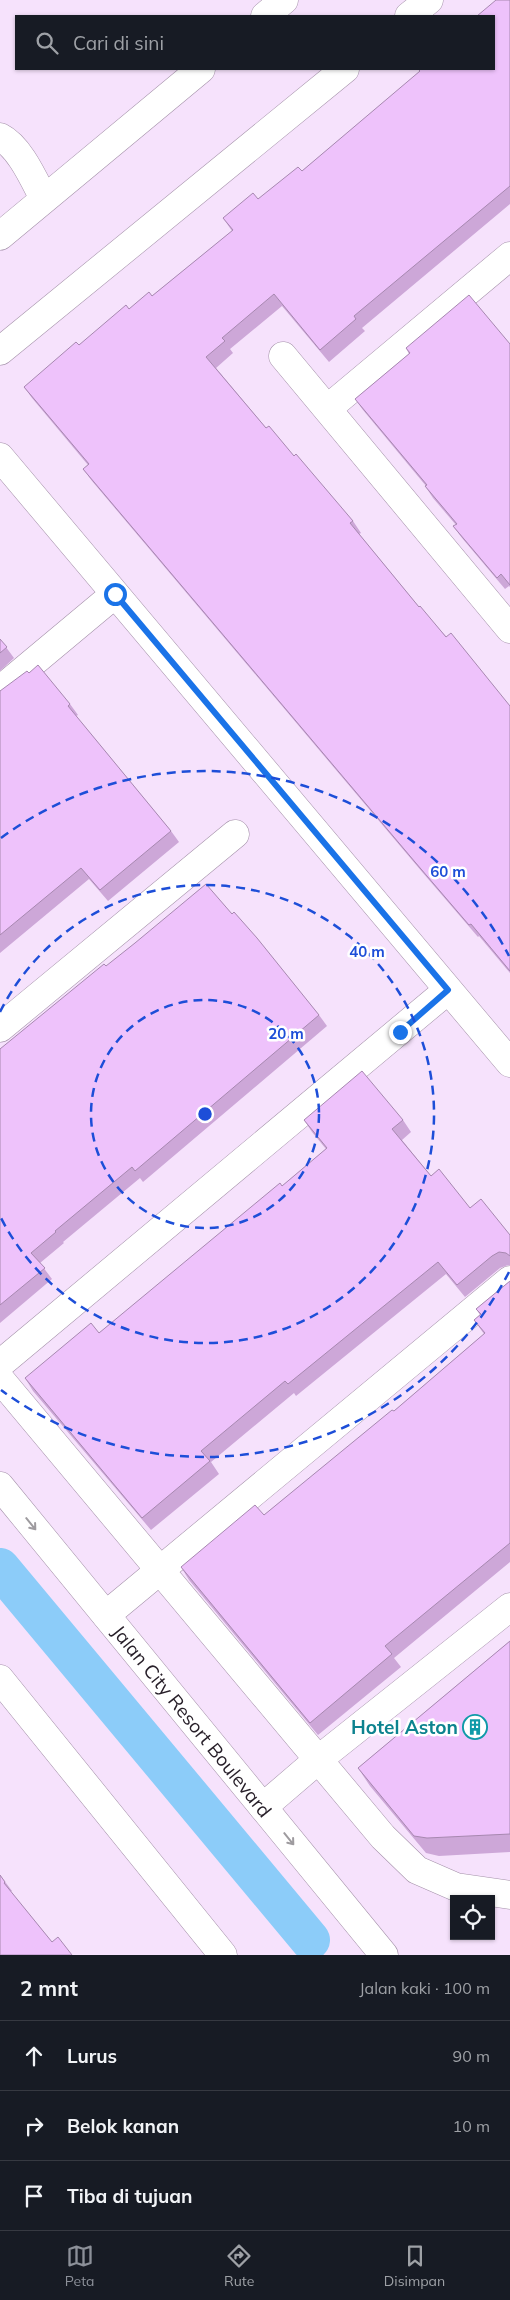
<!DOCTYPE html>
<html lang="id">
<head>
<meta charset="utf-8">
<style>
	:root { --surface:#171b24; --page:#242831; --text:#f1f3f6; --muted:#9ea1a6; --line:#363941; --accent:#8c9099 }
	body { margin:0; font-family:Mulish,sans-serif; background:var(--page); color:var(--text) }
	.controls { position:absolute; right:15px; bottom:15px; display:grid; overflow:hidden; border-radius:0px; box-shadow:0 1px 4px #0004 }
	.controls button { width:45px; height:45px; display:grid; place-items:center; padding:0; border:0; border-bottom:1px solid var(--line); background:var(--surface); color:var(--text); font:25px sans-serif }
	.stop { position:absolute; width:15px; height:15px; margin:-11px; border:4px solid #1a73e8; border-radius:50%; background:#fff }
	.stop.end { background:#1a73e8; border-color:#fff; box-shadow:0 1px 5px #0008 }
	.list { margin:0; padding:0; list-style:none }
	h2 { display:flex; justify-content:space-between; align-items:center; height:65px; margin:0; padding:0 20px; font-size:21px }
	h2 small { font-size:16px; font-weight:400; color:var(--muted) }
	.list li { display:grid; grid-template-columns:32px 1fr auto; gap:15px; align-items:center; box-sizing:border-box; height:70px; padding:0 20px; border-top:1px solid var(--line) }
	.list b { display:block; font-size:19px; white-space:nowrap }
	.list em { font-size:16px; font-style:normal; color:var(--muted) }
	.icon { flex:none; width:28px; height:28px; fill:none; stroke:currentColor; stroke-width:2; stroke-linecap:round; stroke-linejoin:round }
	.map { position:relative; flex:none; width:510px; height:1955px; overflow:hidden }
	.search { position:absolute; background:var(--surface); box-shadow:0 1px 4px #0004; left:15px; right:15px; top:15px; height:55px; display:flex; align-items:center; gap:12px; box-sizing:border-box; padding:0 18px; border-radius:0px; color:var(--muted); font-size:19px }
	.sheet { height:275px; background:var(--surface) }
	nav { display:flex; justify-content:space-around; align-items:center; box-sizing:border-box; height:70px; border-top:1px solid var(--line); background:var(--surface); font-size:14px; color:var(--muted) }
	nav a { display:grid; justify-items:center; gap:2px }
	nav .on { color:var(--accent) }
	.map>svg:first-child { display:block }
</style>
</head>
<body>
<div class="map">
<svg width="510" height="1955" viewBox="0 0 510 1955">
	<rect width="100%" height="100%" fill="#f6e2fc"/>
	<g fill="none" stroke-linecap="round" stroke-linejoin="round">
		<path stroke="#8cccf9" stroke-width="40" d="M0,1568L310,1940"/>
		<defs>
			<path id="street" d="M265,16L284,0
				M409,16L429,0
				M0,137C20,147 34,180 44,199
				M0,236L201,69
				M0,351L345,69
				M283,356L510,629
				M327,409L510,256
				M0,457L510,1063
				M0,690L115,594
				M0,1028L235,834
				M0,1364L448,990
				M0,1379L383,1837L417,1870L456,1887L510,1895
				M106,1615L510,1280
				M263,1807L319,1759L510,1607"/>
			<path id="secondary" d="M0,1486L384,1955
				M0,1679L223,1955"/>
		</defs>
		<use href="#street" stroke="#a491a9" stroke-width="29"/>
		<use href="#secondary" stroke="#a491a9" stroke-width="29"/>
		<use href="#street" stroke="#fff" stroke-width="28"/>
		<use href="#secondary" stroke="#fff" stroke-width="28"/>
	</g>
	<path fill="#cda7d8" d="M510,0V204L362,328L365,331L329,362L282,306L230,349L233,353L216,368L266,428L294,456L353,521L361,533L359,534L419,607L510,706V973L479,936L478,937L423,873L92,481L83,469L88,465L32,398L24,387L79,345L129,309L152,296L232,231L223,218L258,199L302,171L420,72L418,69Z
		M510,344V587L509,586L505,589L462,538L453,526L456,525L433,498L425,486H426L363,410L355,399L409,354L406,348Z
		M0,639L14,658L0,671Z
		M29,673L70,704L78,715L76,716L171,831L179,842L108,901L89,879L0,953V691Z
		M232,914L319,1015L327,1026L143,1182L140,1178L63,1242L64,1243L40,1263L52,1279L0,1323V1049L106,966Z
		M304,1120H403L411,1132L402,1140L431,1176L470,1208L510,1235V1265H508L500,1268L465,1297L446,1274L296,1396L294,1393L211,1462L219,1474L151,1530L33,1391L25,1378L99,1333L282,1186L326,1149L312,1132Z
		M510,1281V1562L394,1658L401,1667L318,1735L189,1580L181,1567L264,1515L394,1411L484,1334L474,1320L480,1315L476,1309Z
		M510,1641V1852L439,1856L426,1853L370,1786L358,1768Z
		M0,1875L12,1891L10,1892L52,1942L0,1955Z"/>
	<path fill="#eec2fb" stroke="#a788b0" d="M496,0H510V186L354,316L356,319L320,350L274,294L222,338L225,341L206,357L266,428L269,426L294,456L296,454L353,521L350,523L419,607L420,606L446,637L451,633L510,706V971L471,924L469,925L415,862L83,469L89,464L24,387L76,342L79,345L126,305L129,309L149,292L152,296L233,230L223,218L253,193L258,199L298,167L302,171L420,71L418,69H494V16H477Z
		M469,295L510,344V585L501,574L497,578L453,526L457,524L425,486L427,485L355,399L410,353L406,348Z
		M0,639L7,647L0,653Z
		M38,665L70,704L68,706L171,831L100,890L81,868L0,935V691L27,671L29,673Z
		M206,884L232,914L234,912L257,938L319,1015L135,1171L132,1167L55,1231L56,1232L31,1253L45,1268L0,1305V1049L104,964L106,966L135,943Z
		M362,1071L403,1120L392,1129L431,1176L439,1169L470,1208L481,1199L510,1235V1256L506,1253L499,1252L492,1256L457,1285L438,1262L288,1384L285,1381L201,1451L210,1461L142,1518L25,1378L91,1323L99,1333L280,1183L282,1186L327,1148L304,1120Z
		M510,1281V1543L385,1646L392,1654L310,1723L181,1567L255,1505L264,1515L392,1410L394,1411L485,1333L474,1320L481,1314L476,1309Z
		M510,1641V1834L427,1838L414,1836L358,1768Z
		M0,1875L5,1882L4,1883L52,1942L58,1937L72,1955H0Z"/>
	<defs><path id="oneway-shaft" d="M-6 0H5M1.5-3L5.5 0L1.5 3" fill="none" stroke-width="1.6" stroke-linecap="round" stroke-linejoin="round" transform="scale(1.25)"/></defs>
	<g stroke="#9e9b9f">
		<use href="#oneway-shaft" transform="translate(31 1524) rotate(51)"/>
		<use href="#oneway-shaft" transform="translate(289 1839) rotate(51)"/>
	</g>
	<g fill="none" stroke-linecap="round" stroke-linejoin="round">
		<path stroke="#1a73e8" stroke-width="6" d="M115,594L448,990L400,1032"/>
	</g>
	<g fill="none" stroke="#1d4ed8" stroke-width="2.5" stroke-dasharray="9 6">
		<circle cx="205" cy="1114" r="114"/>
		<path d="M0 1012A229 229 0 1 1 0 1216"/>
		<path d="M509 1272A343 343 0 0 1 1 1390M1 838A343 343 0 0 1 509 956"/>
	</g>
	<defs>
		<symbol id="building-ring" viewBox="-11 -11 22 22"><circle r="9.5" fill="#fff" stroke="#0f9aa8" stroke-width="1.5"/><path d="M-4-6H4V6H1V3H-1V6H-4ZM-2.5-4.3h1.7v1.8h-1.7ZM.8-4.3h1.7v1.8H.8ZM-2.5-1h1.7V.8h-1.7ZM.8-1h1.7V.8H.8Z" fill="#0f9aa8"/></symbol>
	</defs>
	<g fill-rule="evenodd">
		<use href="#building-ring" x="461" y="1713" width="28" height="28"/>
	</g>
	<g text-anchor="middle" dominant-baseline="central" stroke-width="5" stroke-linejoin="round" paint-order="stroke">
		<g font-size="19" fill="#28202a" stroke="#fff">
			<text transform="translate(192 1721) rotate(51)">Jalan City Resort Boulevard</text>
		</g>
		<g font-size="19" font-weight="bold" fill="#0d838f" stroke="#fff" text-anchor="end">
			<text x="458" y="1727">Hotel Aston</text>
		</g>
	</g>
	<circle cx="205" cy="1114" r="8" fill="#1d4ed8" stroke="#fff" stroke-width="2.5"/>
	<g font-size="15" text-anchor="middle" font-weight="bold" fill="#1d4ed8" stroke="#fff" stroke-width="5" stroke-linejoin="round" paint-order="stroke">
		<text x="448" y="877">60 m</text>
		<text x="367" y="957">40 m</text>
		<text x="286" y="1039">20 m</text>
	</g>
</svg>
<div class="controls">
<button><svg class="icon" aria-label="locate" viewBox="0 0 24 24"><circle cx="12" cy="12" r="6"/><path d="M12 2v4M12 18v4M2 12h4M18 12h4"/></svg></button>
</div>
<div class="stop" style="left:115px;top:594px"></div>
<div class="stop end" style="left:400px;top:1032px"></div>
<div class="search"><svg class="icon" aria-label="search" viewBox="0 0 24 24"><circle cx="10" cy="10" r="6"/><path d="M15 15l6 6"/></svg>Cari di sini</div>
</div>
<section class="sheet">
<h2>2 mnt<small>Jalan kaki · 100 m</small></h2>
<ul class="list">
<li><svg class="icon" aria-label="ahead" viewBox="0 0 24 24"><path d="M12 20V5M6 11l6-6 6 6"/></svg><div><b>Lurus</b></div><em>90 m</em></li>
<li><svg class="icon" aria-label="right" viewBox="0 0 24 24"><path d="M7 20v-9h11M14 6l5 5-5 5"/></svg><div><b>Belok kanan</b></div><em>10 m</em></li>
<li><svg class="icon" aria-label="arrive" viewBox="0 0 24 24"><path d="M6 21V4h12l-3 4 3 4H6"/></svg><div><b>Tiba di tujuan</b></div></li>
</ul>
</section>
<nav>
<a class="on"><svg class="icon" aria-label="map" viewBox="0 0 24 24"><path d="M3 6l6-2 6 2 6-2v14l-6 2-6-2-6 2zM9 4v14M15 6v14"/></svg>Peta</a>
<a><svg class="icon" aria-label="directions" viewBox="0 0 24 24"><path d="M12 3l9 9-9 9-9-9zM9 14v-3h6M13 9l2 2-2 2"/></svg>Rute</a>
<a><svg class="icon" aria-label="saved" viewBox="0 0 24 24"><path d="M7 4h10v16l-5-4-5 4z"/></svg>Disimpan</a>
</nav>
</body>
</html>
